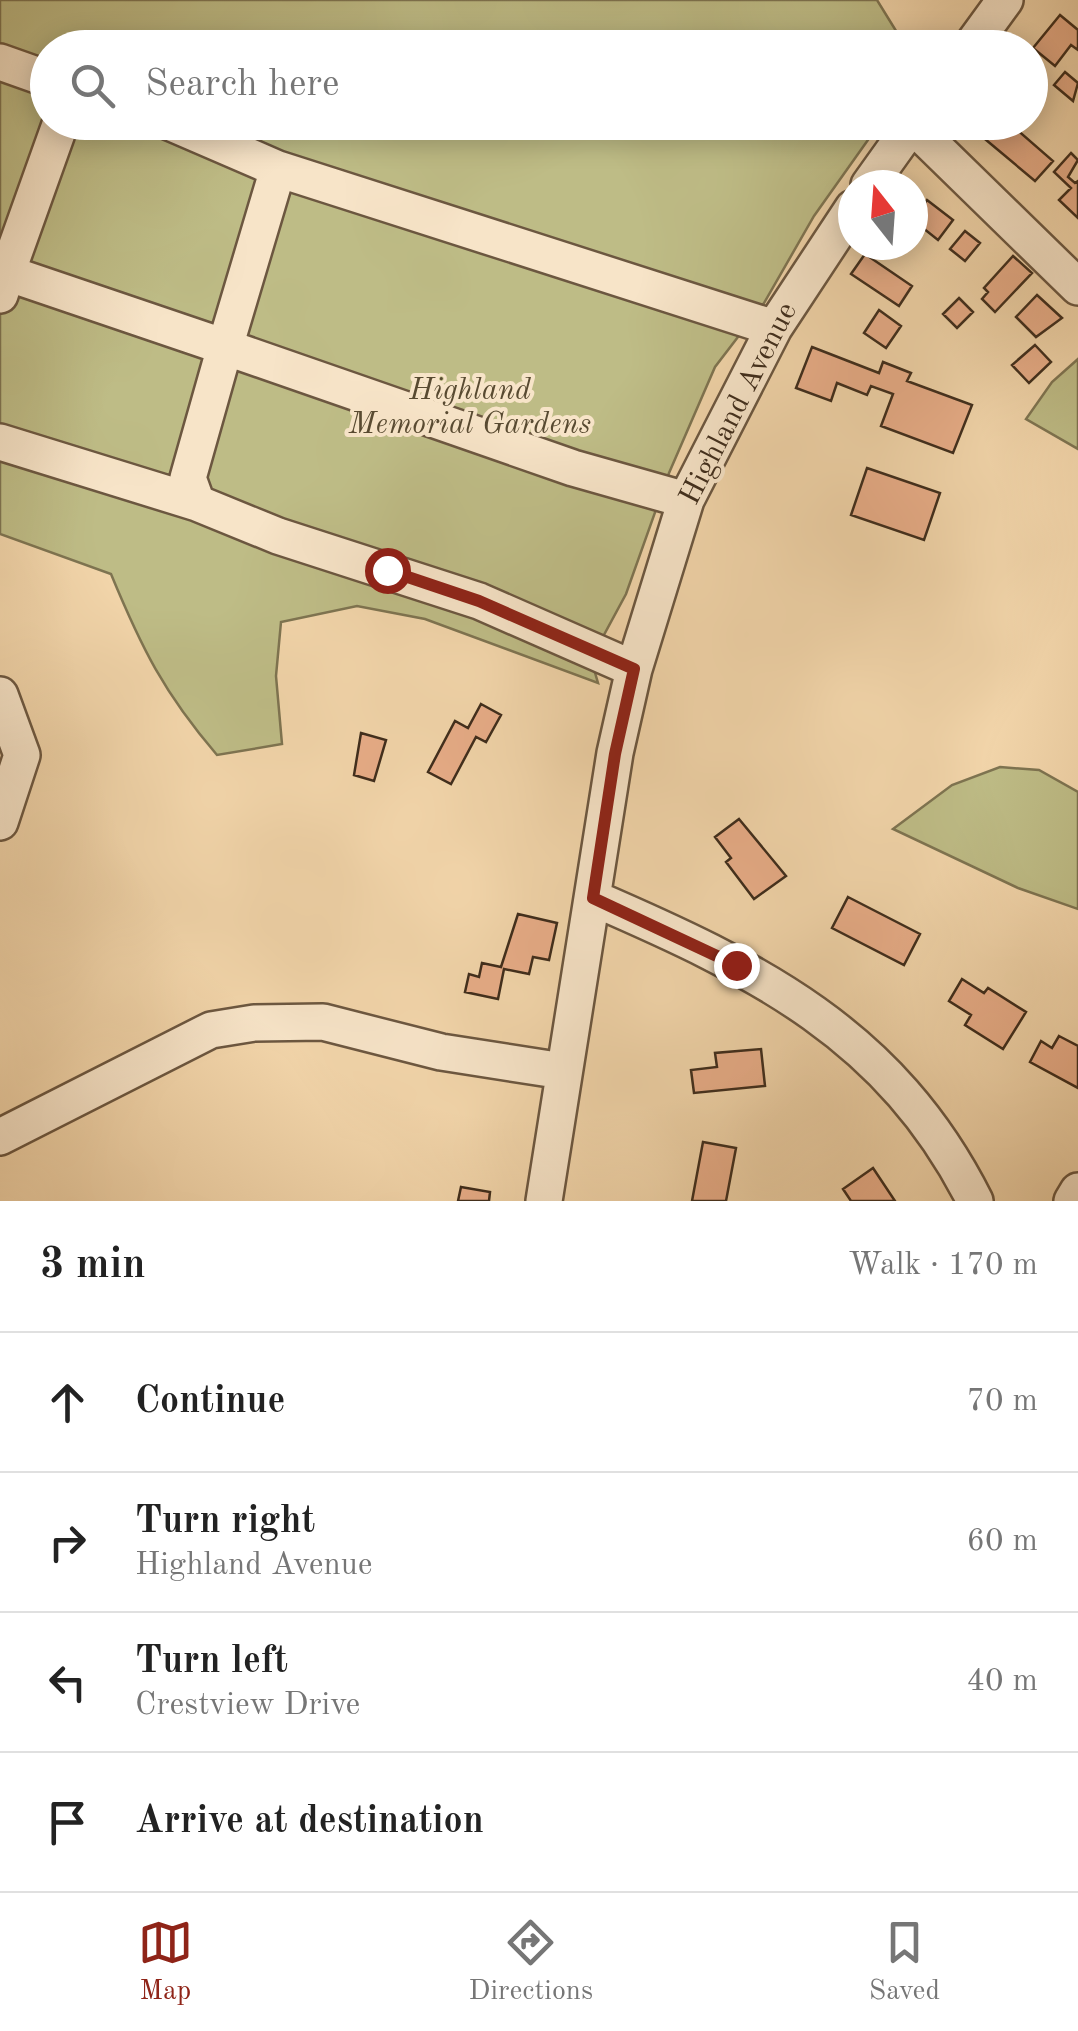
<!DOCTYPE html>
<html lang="en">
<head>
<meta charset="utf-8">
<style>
	:root { --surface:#fff; --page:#f6f6f6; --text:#222; --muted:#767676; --line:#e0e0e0; --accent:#8f2418 }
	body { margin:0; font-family:"Old Standard TT",serif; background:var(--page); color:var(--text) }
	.compass { position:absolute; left:838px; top:170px; width:90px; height:90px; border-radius:50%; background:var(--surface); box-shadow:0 5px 25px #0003; rotate:343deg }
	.stop { position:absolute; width:30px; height:30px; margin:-22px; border:8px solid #8f2418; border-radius:50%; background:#fff }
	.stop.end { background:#8f2418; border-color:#fff; box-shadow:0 2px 10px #0008 }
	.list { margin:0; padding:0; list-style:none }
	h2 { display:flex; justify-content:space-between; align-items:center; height:130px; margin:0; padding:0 40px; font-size:42px }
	h2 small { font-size:32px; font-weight:400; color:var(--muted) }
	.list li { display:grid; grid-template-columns:65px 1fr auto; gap:30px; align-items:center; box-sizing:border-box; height:140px; padding:0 40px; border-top:2px solid var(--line) }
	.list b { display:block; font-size:38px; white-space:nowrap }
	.list p { margin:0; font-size:32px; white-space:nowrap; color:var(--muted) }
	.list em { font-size:32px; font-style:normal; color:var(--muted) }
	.icon { flex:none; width:55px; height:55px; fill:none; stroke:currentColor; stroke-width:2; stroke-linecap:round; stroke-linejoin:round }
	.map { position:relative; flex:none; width:1078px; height:1201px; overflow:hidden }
	.search { position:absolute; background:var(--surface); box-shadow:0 5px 25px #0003; left:30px; right:30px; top:30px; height:110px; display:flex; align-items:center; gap:25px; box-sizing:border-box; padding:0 35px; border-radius:55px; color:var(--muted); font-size:38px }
	.sheet { height:690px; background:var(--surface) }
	nav { display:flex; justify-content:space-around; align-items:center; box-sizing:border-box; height:140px; border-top:2px solid var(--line); background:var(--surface); font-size:28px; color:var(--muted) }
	nav a { display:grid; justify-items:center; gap:5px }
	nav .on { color:var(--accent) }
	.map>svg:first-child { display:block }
</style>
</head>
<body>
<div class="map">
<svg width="1078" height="1201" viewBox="0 0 1078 1201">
	<rect width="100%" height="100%" fill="#f2d5aa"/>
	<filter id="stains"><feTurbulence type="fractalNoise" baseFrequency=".002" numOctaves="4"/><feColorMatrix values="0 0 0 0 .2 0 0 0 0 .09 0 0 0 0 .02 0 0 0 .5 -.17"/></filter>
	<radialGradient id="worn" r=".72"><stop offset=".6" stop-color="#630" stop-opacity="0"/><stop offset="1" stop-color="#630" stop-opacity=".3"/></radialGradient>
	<path fill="#bebc86" stroke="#7e7451" stroke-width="2.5" d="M0,0H877L906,47L48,48V122L880,123L814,216L764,303L715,367L669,473L626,594L591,659L598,683L425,619L357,606L281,622L276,676L282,744L217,755C164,693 142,649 111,574L0,534Z
		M1078,359V449L1026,419L1052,382Z
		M1000,767L1039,770L1078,792V909L1018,888L893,829L952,785Z"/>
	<path fill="#e8ad88" stroke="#3f2d1c" stroke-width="2.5" d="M1060,15L1078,30V50L1071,45L1055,66L1033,48Z
		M1065,72L1078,83L1073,101L1054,85Z
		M979,122H1008L1053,161L1035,181L973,129Z
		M1071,153L1078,160L1068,177L1075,183L1078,181V218L1059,200L1071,188L1054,172Z
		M927,200L953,220L938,240L913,220Z
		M965,231L980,243L965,261L950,249Z
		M865,254L912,286L899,306L851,274Z
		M1013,256L1032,273L995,312L982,299L988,292L984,288Z
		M1037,295L1062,318L1036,337L1016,317Z
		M959,298L973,312L957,328L943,314Z
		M879,310L901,326L886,348L864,333Z
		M1035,345L1051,362L1029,383L1012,365Z
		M812,347L879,373L883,362L911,373L907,381L972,405L953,453L881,426L893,394L871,386L867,395L837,383L831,401L796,388Z
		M867,468L940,493L924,540L851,515Z
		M481,704L501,715L486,742L476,737L451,784L428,772L455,721L468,728Z
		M361,733L386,740L374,781L354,775Z
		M739,819L786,876L754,899L726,862L731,858L715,837Z
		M848,897L920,934L904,965L832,928Z
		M518,914L557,923L549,960L533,957L529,974L504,969L498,999L465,992L469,974L479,977L482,963L501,967Z
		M962,979L984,993L988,988L1026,1012L1003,1049L965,1025L971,1015L949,1001Z
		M1059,1036L1078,1046V1088L1030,1062L1041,1041L1052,1048Z
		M761,1049L765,1086L694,1093L691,1070L717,1067L715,1053Z
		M703,1142L736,1148L726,1201H692Z
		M873,1168L895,1201H851L843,1189Z
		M461,1187L490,1192L489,1201H458Z"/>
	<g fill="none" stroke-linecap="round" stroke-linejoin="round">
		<defs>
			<path id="minor" d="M970,48L1005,0
				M0,62L48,79
				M912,125L1078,287
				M278,169L774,328
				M869,185L914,122
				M7,273L61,122
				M0,295L7,273L225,347L278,169L169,122
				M0,442L197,503
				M634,669L479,601L278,536L197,503L188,478L225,347L573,468L686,500
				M0,695L22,755L0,822
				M593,898C757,969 891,1034 975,1201
				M0,1137L211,1030L254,1023L323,1022L441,1052L563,1071
				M544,1201L615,753L634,669L686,500L774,328L853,208
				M1072,1201L1078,1191"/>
		</defs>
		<use href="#minor" stroke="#6c5740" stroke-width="40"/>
		<use href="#minor" stroke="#f7e4c8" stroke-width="35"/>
	</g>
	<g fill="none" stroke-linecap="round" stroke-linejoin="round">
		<path stroke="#8f2418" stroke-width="12" d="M387,570L479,601L634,669L615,754L593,898L736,965"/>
	</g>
	<g text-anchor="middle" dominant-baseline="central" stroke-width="8" stroke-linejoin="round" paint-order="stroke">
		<g font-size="30" font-style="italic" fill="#584a31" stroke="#f7e4c8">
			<text x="470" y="391">Highland<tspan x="470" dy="34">Memorial Gardens</tspan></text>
		</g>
		<g font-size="30" fill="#3f2d1c" stroke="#f7e4c8">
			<text transform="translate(739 404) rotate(-63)">Highland Avenue</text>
		</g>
	</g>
	<rect width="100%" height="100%" filter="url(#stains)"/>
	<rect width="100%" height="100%" fill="url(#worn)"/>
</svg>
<svg class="compass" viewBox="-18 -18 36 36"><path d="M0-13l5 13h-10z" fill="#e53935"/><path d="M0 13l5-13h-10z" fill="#767676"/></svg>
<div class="stop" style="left:387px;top:570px"></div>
<div class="stop end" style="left:736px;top:965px"></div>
<div class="search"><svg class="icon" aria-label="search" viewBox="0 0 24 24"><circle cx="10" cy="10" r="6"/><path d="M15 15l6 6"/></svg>Search here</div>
</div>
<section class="sheet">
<h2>3 min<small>Walk · 170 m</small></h2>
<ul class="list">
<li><svg class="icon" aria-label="ahead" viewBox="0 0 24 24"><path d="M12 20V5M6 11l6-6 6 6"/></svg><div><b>Continue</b></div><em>70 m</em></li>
<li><svg class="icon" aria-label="right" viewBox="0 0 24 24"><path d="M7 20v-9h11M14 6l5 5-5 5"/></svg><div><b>Turn right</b><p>Highland Avenue</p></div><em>60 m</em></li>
<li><svg class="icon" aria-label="left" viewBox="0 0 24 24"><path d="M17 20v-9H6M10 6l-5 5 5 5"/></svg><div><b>Turn left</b><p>Crestview Drive</p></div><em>40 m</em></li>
<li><svg class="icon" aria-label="arrive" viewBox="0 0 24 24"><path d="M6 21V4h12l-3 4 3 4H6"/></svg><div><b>Arrive at destination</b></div></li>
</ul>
</section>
<nav>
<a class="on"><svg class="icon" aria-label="map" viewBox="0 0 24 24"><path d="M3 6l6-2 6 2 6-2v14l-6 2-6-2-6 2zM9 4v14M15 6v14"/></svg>Map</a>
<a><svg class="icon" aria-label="directions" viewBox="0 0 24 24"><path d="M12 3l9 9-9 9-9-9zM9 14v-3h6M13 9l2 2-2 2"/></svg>Directions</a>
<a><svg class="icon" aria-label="saved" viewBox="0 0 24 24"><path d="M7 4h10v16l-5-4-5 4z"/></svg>Saved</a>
</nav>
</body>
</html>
